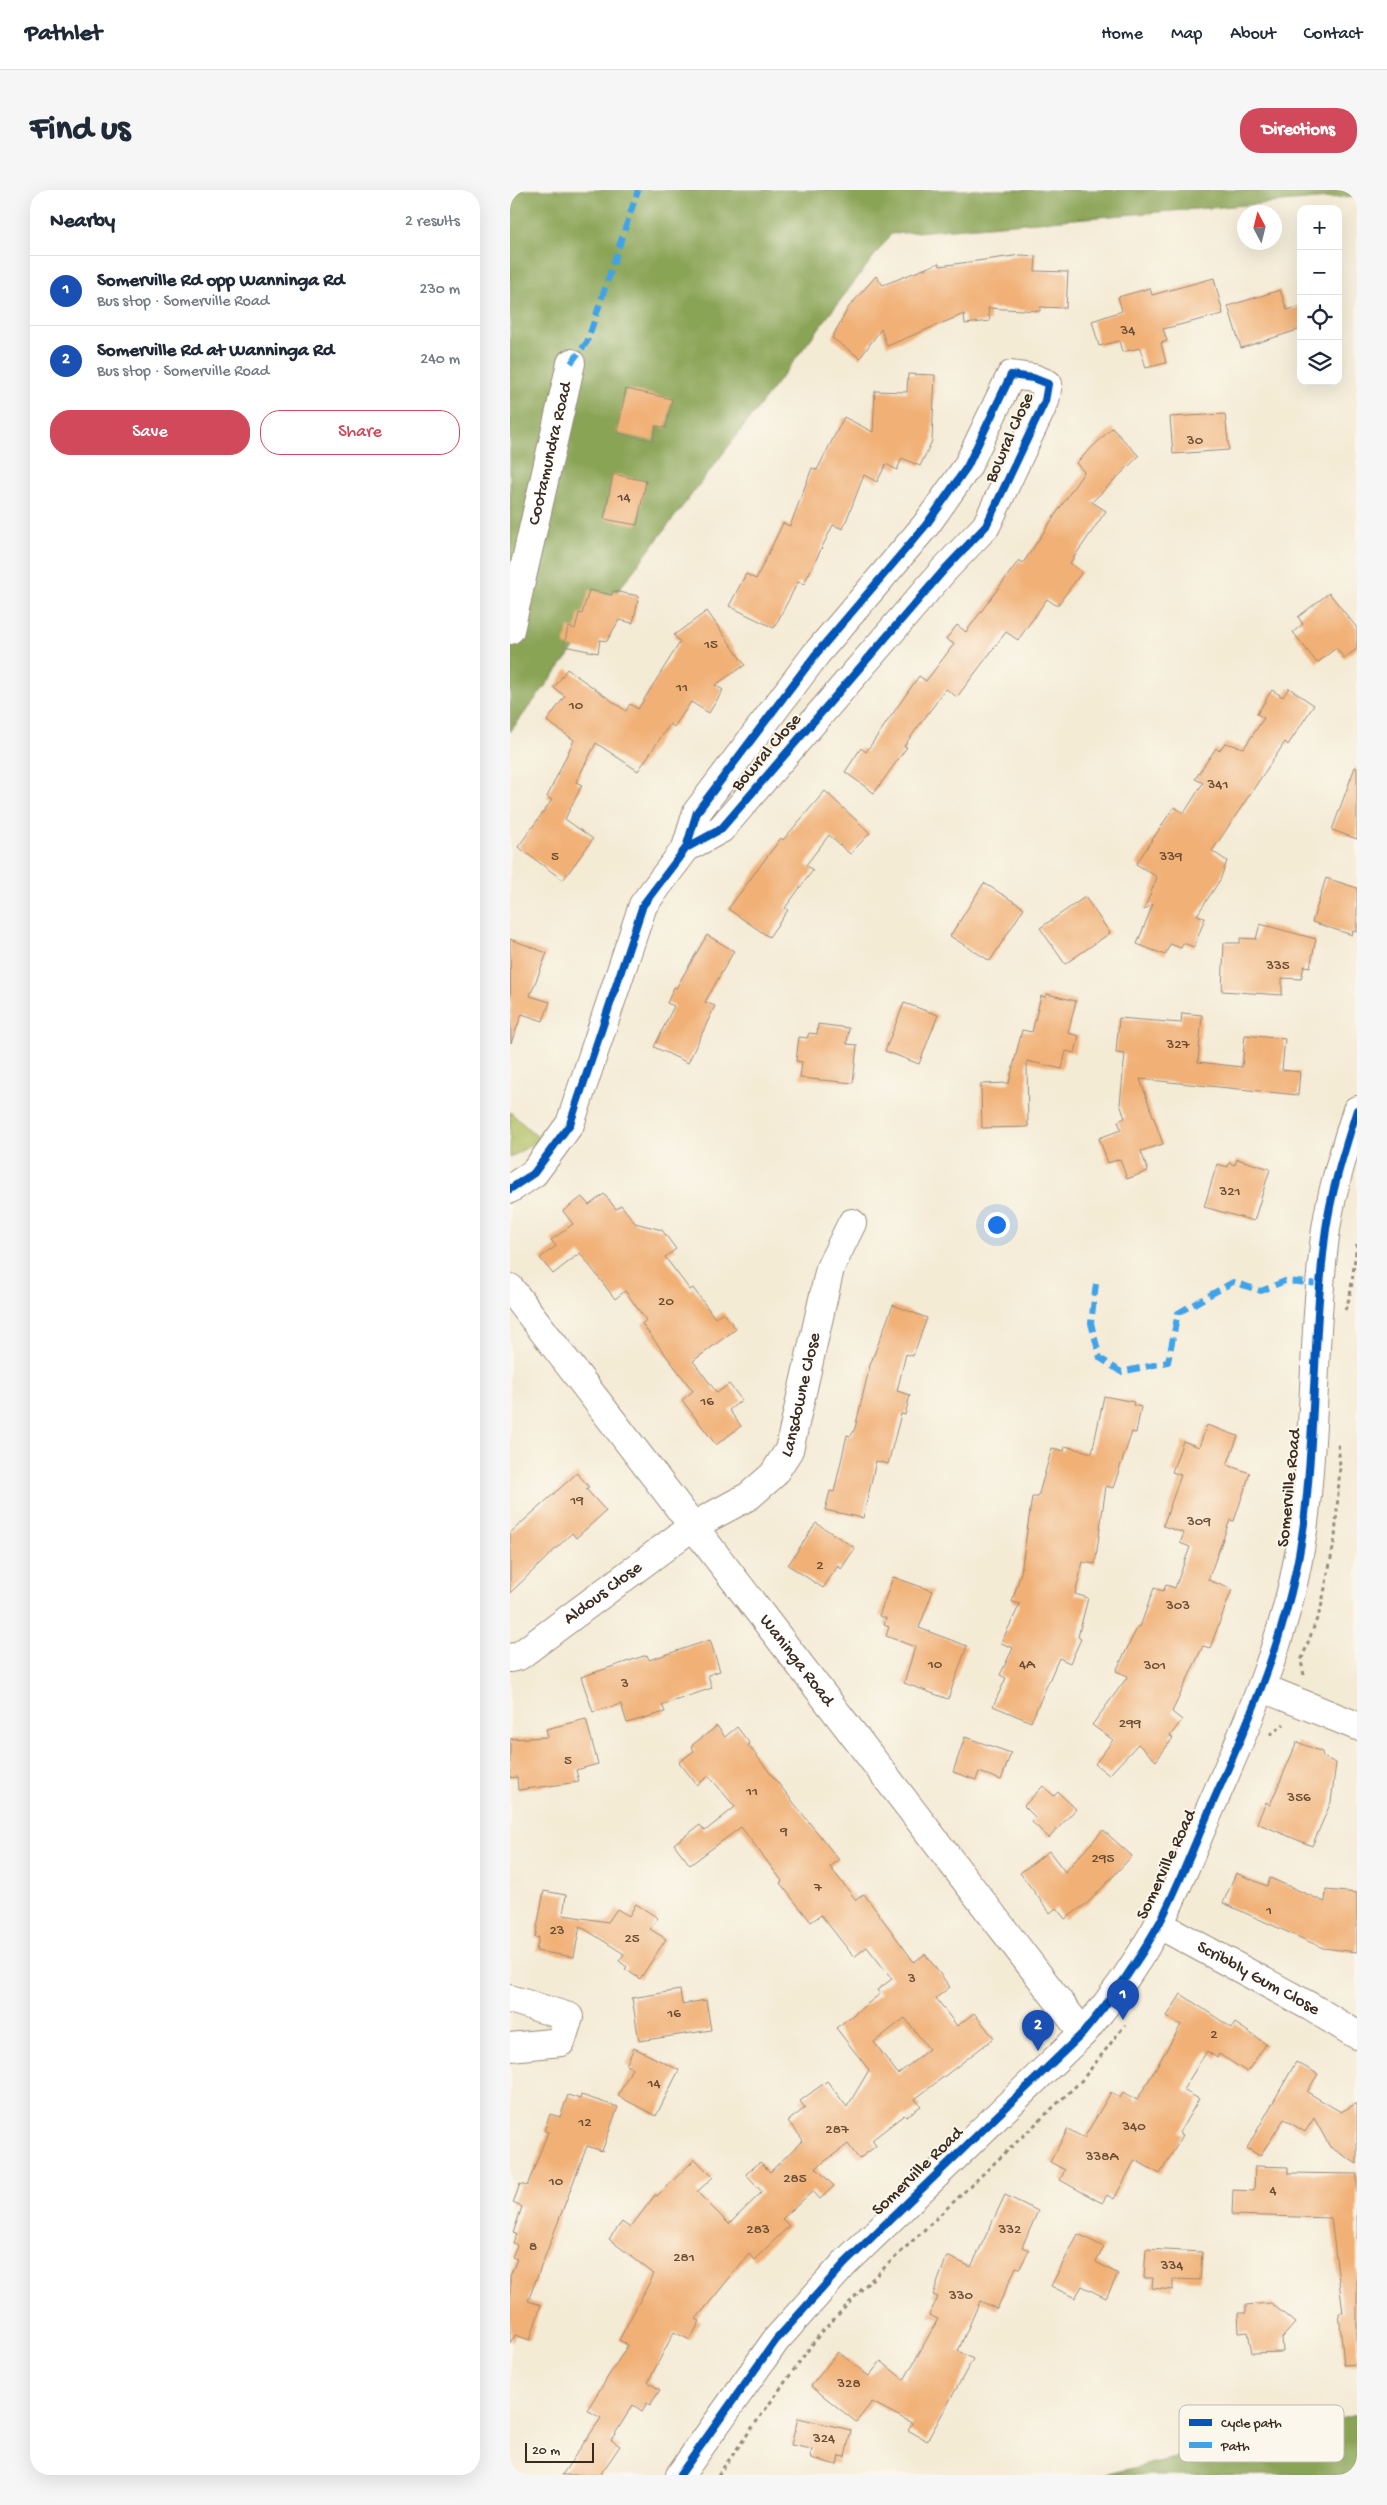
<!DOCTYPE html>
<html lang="en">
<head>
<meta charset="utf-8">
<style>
	:root { --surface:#fff; --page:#f6f6f7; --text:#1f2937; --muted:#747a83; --line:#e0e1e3; --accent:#d1495b }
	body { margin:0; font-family:"Gochi Hand",sans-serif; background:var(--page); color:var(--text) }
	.controls { position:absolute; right:15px; top:15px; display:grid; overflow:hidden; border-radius:10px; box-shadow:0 5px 20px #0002 }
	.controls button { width:45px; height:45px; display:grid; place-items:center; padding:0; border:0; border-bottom:1px solid var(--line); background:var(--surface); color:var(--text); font:25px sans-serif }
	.compass { position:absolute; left:727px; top:15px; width:45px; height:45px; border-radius:50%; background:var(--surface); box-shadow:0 5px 20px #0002; rotate:353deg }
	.scale { position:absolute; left:15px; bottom:12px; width:69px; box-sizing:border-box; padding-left:5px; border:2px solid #3b2a1e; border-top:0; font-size:14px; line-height:18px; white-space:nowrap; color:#3b2a1e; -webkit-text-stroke:4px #fbf7ec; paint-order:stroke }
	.you { position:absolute; left:486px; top:1034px; width:18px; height:18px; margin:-12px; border:4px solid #fff; border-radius:50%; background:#1a73e8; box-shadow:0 0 0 8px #1a73e833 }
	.badge { display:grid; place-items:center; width:32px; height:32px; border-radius:50%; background:var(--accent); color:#fff; font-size:16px; font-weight:700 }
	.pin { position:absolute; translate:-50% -41px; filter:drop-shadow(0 1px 2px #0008) }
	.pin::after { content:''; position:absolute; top:26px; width:18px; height:15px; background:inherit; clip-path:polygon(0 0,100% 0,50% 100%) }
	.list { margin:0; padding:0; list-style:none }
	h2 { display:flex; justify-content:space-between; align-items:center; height:65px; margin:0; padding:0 20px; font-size:21px }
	h2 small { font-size:16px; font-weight:400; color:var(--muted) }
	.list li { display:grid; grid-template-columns:32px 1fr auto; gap:15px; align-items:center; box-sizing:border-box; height:70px; padding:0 20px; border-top:1px solid var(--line) }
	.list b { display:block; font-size:19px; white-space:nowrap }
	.list p { margin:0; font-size:16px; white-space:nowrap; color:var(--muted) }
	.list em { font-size:16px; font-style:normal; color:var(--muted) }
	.actions { display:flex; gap:10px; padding:15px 20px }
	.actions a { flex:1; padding:11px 0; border:1px solid var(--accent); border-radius:20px; text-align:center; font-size:18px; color:var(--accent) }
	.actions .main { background:var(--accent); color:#fff }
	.icon { flex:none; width:28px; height:28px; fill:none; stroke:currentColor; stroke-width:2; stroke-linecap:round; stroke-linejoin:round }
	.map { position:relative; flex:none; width:847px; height:2285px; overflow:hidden; border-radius:20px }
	header { display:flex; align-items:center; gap:30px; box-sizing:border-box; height:70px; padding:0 25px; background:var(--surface); border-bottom:1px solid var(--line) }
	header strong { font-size:24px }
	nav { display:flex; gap:28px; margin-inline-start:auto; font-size:18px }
	.intro { display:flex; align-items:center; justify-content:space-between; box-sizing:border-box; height:120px; padding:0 30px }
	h1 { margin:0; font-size:35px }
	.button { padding:12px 22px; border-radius:20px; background:var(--accent); color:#fff; font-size:18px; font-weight:700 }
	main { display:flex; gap:30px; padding:0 30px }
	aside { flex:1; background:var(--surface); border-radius:20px; box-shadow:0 5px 20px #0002 }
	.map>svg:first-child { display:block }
</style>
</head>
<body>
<header>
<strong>Pathlet</strong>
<nav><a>Home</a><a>Map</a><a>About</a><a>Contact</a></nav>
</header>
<div class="intro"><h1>Find us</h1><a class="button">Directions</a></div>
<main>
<aside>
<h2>Nearby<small>2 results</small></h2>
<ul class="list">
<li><span class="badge" style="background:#1a4fb4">1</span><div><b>Somerville Rd opp Wanninga Rd</b><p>Bus stop · Somerville Road</p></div><em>230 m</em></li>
<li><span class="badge" style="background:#1a4fb4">2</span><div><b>Somerville Rd at Wanninga Rd</b><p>Bus stop · Somerville Road</p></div><em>240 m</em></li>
</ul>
<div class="actions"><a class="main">Save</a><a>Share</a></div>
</aside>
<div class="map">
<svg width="847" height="2285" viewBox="0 0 847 2285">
	<rect width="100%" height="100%" fill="#fbf7ec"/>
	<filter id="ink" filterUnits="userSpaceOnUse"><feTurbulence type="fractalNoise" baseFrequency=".02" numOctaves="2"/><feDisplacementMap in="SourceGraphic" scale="10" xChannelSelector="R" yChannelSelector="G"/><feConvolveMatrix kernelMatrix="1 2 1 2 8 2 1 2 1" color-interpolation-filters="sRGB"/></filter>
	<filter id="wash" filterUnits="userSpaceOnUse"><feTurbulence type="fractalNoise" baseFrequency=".0096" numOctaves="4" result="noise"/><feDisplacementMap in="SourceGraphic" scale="20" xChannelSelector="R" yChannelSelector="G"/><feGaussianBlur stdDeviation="1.12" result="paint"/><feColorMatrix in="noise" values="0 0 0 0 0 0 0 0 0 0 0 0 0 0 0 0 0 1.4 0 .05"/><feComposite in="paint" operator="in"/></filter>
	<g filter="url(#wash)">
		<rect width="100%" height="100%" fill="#f4ebd5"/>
		<path fill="#adbc5f" stroke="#74733e" d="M0,922L30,949L0,968Z"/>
		<path fill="#8aa456" stroke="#62673a" d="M0,0H847V8L845,6L381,44L0,542Z
			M847,2225V2285H593Z"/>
		<g id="blocks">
			<path fill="#f1b076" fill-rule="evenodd" d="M511,65L526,66L525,81L558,82L556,118L530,117V121L478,118L480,131L455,134L454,124L377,156L371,139L350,168L322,148L338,118L366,86L373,95L429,73L430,76Z
				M704,88L713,124L653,139L657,151L651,153L656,173L636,178L630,158L612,162L609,151L589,156L582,131L612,121L608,107L640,98L642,105Z
				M770,100L777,120L791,116V139L731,158L718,116Z
				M398,184L425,185L422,251L410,276L392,268L387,280L376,274L367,292L354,285L333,339L323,335L294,394L288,392L264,438L219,416L236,384L246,389L273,333L280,336L302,278L307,280L334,227L363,242L365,201L397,202Z
				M116,199L162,209L156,238L146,236L143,251L107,243Z
				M715,224L719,260L663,264L660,227Z
				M602,238L629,266L582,312L596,321L560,373L572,382L547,416L537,409L508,450L496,442L447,507L436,499L394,556L397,557L364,603L335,582L351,558L356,562L409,486L416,491L444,454L436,449L447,435L456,442L509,370L513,373L574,282L566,273Z
				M103,284L136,291L127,335L94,329Z
				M79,400L102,405L103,401L129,406L123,433L109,430L97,451L90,450L88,463L54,456L58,437L65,439L69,423L72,424Z
				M819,403L847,438V459L834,468L826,458L807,473L783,442L793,434L788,427Z
				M197,421L235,475L205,495L213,500L199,523L181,512L164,537L160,534L128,581L86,553L66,592L72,595L55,629L83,649L53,690L8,657L42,610L37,607L64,550L37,531L55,506L44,498L57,479L116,521L120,514L128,519L170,452L164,445Z
				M779,498L804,515L778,555L775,552L702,661L717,671L710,690L687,725L695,728L684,757L673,753L671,758L660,754L655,765L627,754L643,714L634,720L647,687L626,674L664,617L674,623L693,593L685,589L706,558L709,561L715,553L734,558L754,528L747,524L762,500L773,507Z
				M845,577L847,578V649L822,640Z
				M315,601L360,643L340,664L319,645L296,675L303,680L275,718L278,720L259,747L218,719L271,648L273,650Z
				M816,688L847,698V742L843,741L842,745L802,732Z
				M474,693L514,718L480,771L440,746Z
				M575,707L600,743L555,774L530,738Z
				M750,734L806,749L800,777L794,776L791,789L772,788V805L712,801L714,753H730V748L746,749Z
				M197,745L224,761L195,812L205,816L178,873L144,857L164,816L157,813L164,797L166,798Z
				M0,749L37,763L20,806L40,812L33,831L12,824L1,853Z
				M537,804L566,811L558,843L569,846L565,863L556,861L552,879L517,871L518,937L472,938L471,894L499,893L512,840L522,842L531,806L536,807Z
				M394,813L428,825L409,874L375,861Z
				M672,823L692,825L688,872L732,877L735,845L775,849L772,880L790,882L788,905L630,889L653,954L631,961L638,981L617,989L610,969L598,973L589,948L611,940L608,931L615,928L610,914L615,864L606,863L609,828L671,833Z
				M308,834L339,838L337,854L347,855L343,893L290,888L292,872L286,871L289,847L297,848L299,843L307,844Z
				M727,969L760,979L744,1031L694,1017L707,974L718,977L719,973L725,975Z
				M94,1004L106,1019L111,1015L125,1033L152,1040L166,1059L155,1067L180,1100L183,1098L205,1128L213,1122L226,1139L183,1171L207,1203L219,1194L232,1210L219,1220L231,1236L206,1255L172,1210L183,1201L132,1134L136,1130L115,1101L105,1109L70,1063L43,1084L30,1068L46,1056L41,1050L63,1034L53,1021L72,1007L79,1015Z
				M383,1115L417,1128L403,1166L396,1164L387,1201L400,1205L395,1225L391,1224L378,1274L366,1271L353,1328L315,1320L320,1301L324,1302L337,1245L341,1246L345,1238L360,1175Z
				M594,1206L624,1212L623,1215L631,1217L626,1243L622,1242L603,1298L596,1296L585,1374L573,1372L565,1404L578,1408L568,1447L571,1449L560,1473L549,1468L521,1532L483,1516L496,1488L490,1485L503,1458L491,1453L510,1414L502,1412L511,1382L522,1307H528L542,1258L554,1261L555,1256L582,1263Z
				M697,1235L728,1246L717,1275L740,1283L724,1331L720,1330L698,1390L722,1399L700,1458L693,1456L662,1522L672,1530L660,1546L663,1548L646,1571L628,1554L599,1585L585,1574L603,1550L582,1535L618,1486L606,1481L628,1436L630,1437L644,1398L653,1401L656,1395L665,1398L680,1357L670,1353L674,1343L653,1336L671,1285L662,1282L673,1251L689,1257Z
				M67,1283L79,1297L76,1299L96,1321L66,1348L62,1343L0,1403V1343Z
				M306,1333L345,1358L331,1379L328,1376L313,1398L278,1375Z
				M383,1387L423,1401L409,1438L457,1456L438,1509L394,1493L405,1457L376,1446L379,1437L374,1435L376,1428L369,1426Z
				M200,1450L210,1481L198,1485L202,1498L152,1515L155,1522L117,1533L111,1514L83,1522L71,1487L137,1465L139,1470Z
				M76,1529L88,1574L66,1580L69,1592L8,1600L7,1587L0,1588V1549L38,1547L36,1539Z
				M207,1536L215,1547L227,1537L240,1554L238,1555L329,1670L320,1677L346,1710L354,1704L404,1772L415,1764L440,1797L426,1808L447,1836L464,1823L484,1848L405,1909L411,1916L396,1927L394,1925L362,1950L366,1956L349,1969L338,1954L306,1978L324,1996L310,2009L303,2001L272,2029L279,2036L244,2070L239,2064L186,2129L190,2131L180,2150L164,2142L138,2192L150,2200L140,2215L137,2213L132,2221L123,2215L101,2250L110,2256L90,2285H52L91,2228L77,2220L118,2155L109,2150L144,2084L99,2049L112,2032L120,2038L145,2005L147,2006L185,1969L203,1987L187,2002L219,2034L252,2002L236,1984L250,1972L260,1982L293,1950L278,1931L295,1918L290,1911L317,1891L337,1917L359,1880L326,1838L370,1804L367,1800L382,1789L357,1757L344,1767L311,1725L301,1732L270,1693L272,1691L231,1637L180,1675L164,1654L190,1635L195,1641L225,1617L199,1586L187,1595L169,1572L184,1561L181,1556ZM395,1828L419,1859L388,1884L364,1852Z
				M455,1547L501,1563L491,1590L469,1582L466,1590L443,1582Z
				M787,1552L812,1562L813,1567L826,1573L821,1612L802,1656L747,1633L756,1612L760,1615Z
				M533,1596L544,1606L548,1602L566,1619L539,1648L521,1631L525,1627L514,1616Z
				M593,1640L622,1666L579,1712L555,1729L546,1718L540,1723L510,1683L539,1661L555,1682Z
				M726,1683L757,1696L760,1688L815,1712L816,1700L847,1703V1762L813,1758L713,1713Z
				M34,1701L56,1705L53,1725L98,1732L107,1719L119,1726L126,1714L148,1728L140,1739L156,1749L130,1789L115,1779L117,1777L109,1771L114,1764L70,1736L64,1767L26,1761L29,1747L25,1748Z
				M170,1800L172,1814L196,1810L201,1840L129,1851L122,1808Z
				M671,1804L722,1838L725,1833L756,1854L737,1882L709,1864L707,1868L697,1861L673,1900L689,1909L669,1943L673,1945L650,1984L625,1970L604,2009L597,2005L592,2013L550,1990L555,1980L540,1972L558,1939L574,1948L601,1902L610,1908L613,1902L627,1910L671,1835L657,1826Z
				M124,1858L169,1880L146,1926L108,1906L122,1878L116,1875Z
				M786,1872L808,1884L797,1902L831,1922L847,1913V1974L820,1957L804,1928L795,1942L774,1929L750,1966L737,1958Z
				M58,1905L70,1909L71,1905L108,1917L92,1961L77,1956L18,2111L31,2115L20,2150L5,2145L0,2153V2086L7,2069L2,2067L7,2055L3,2053L6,2044L3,2043L12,2017L3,2013L10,1994L17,1996L38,1942L34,1941L40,1924L50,1927Z
				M745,1976L778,1977V1983L847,1984V2174L834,2175L829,2123H833L821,2028L722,2025L723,2000L744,2001Z
				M495,2005L528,2021L512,2057L519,2060L510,2078L506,2077L487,2119L470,2111L448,2161L463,2169L417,2251L398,2240L402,2233L362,2212L346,2232L301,2196L328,2162L359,2186L371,2171L394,2190L428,2129L419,2125L428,2107L423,2105L437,2066L461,2077Z
				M568,2044L594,2057L586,2072L608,2084L596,2108L572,2096L565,2108L541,2096Z
				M636,2059L692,2062L690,2090L663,2089V2100L642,2098L643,2088H634Z
				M761,2113L785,2133L772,2148L773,2162L742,2163L738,2142L729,2143L728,2123H736V2115Z
				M288,2228L341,2240L335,2267L329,2266L327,2275L300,2268L302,2259L281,2255Z"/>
		</g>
	</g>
	<g filter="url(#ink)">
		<use href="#blocks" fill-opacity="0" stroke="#988a7a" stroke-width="1"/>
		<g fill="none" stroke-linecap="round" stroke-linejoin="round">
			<defs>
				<g id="minor">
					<path id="s1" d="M0,440L61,173"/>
					<path d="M0,999L24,983L60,934L133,715L176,658L187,622L306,464L416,335L457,277L501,185L523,188L538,194L535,211L476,336L434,380L211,639L176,658"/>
					<path id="s2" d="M0,1098L573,1843"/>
					<path id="s3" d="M0,1468L9,1466L183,1336L239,1306L263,1285L279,1260L320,1078L342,1033"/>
					<path d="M753,1498L847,1536"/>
					<path id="s4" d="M648,1734L801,1817L847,1845"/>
					<path d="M0,1809L59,1827L51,1852L0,1857"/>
					<path d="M170,2285L266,2150L335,2073L573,1843C601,1810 628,1772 649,1734C669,1695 685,1653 703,1612C744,1520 781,1434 794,1333C806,1235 803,1136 816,1039C822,998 835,959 847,920"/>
				</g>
			</defs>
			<use href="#minor" stroke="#988a7a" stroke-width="30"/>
			<path stroke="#988a7a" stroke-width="3" stroke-dasharray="4 4" stroke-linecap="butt" d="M835,1120L840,1106L847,1054
				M794,1485L791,1471L811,1418L825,1348L830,1276L828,1253
				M760,1545L774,1534
				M208,2285L309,2145L355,2096L572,1890L615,1835"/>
			<use href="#minor" stroke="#fff" stroke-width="28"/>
			<path stroke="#3fa3ea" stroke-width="6" stroke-dasharray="12 6" stroke-linecap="butt" d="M61,173L77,152L128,0
				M586,1094L581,1133L590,1168L611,1182L658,1172L668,1123L723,1092L751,1101L775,1091L810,1094"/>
			<defs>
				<path id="cycleway" d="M0,999L24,983L60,934L133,715L176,658L187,622L306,464L416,335L457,277L501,185L523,188L538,194L535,211L476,336L434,380L211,639L176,658
					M170,2285L266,2150L335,2073L573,1843C601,1810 628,1772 649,1734C669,1695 685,1653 703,1612C744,1520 781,1434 794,1333C806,1235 803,1136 816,1039C822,998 835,959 847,920"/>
			</defs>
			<use href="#cycleway" stroke="#fbf7ec" stroke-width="11"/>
			<use href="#cycleway" stroke="#0057b8" stroke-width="8"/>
		</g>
	</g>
	<g text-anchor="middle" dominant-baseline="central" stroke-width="4" stroke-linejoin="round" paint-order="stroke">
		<g font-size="15" fill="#684c34">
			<text x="618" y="141">34</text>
			<text x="685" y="251">30</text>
			<text x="114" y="308">14</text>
			<text x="201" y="455">15</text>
			<text x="172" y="498">11</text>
			<text x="66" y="516">10</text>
			<text x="708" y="595">341</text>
			<text x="45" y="667">5</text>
			<text x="661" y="667">339</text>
			<text x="768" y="776">335</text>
			<text x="668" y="855">327</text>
			<text x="720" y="1002">321</text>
			<text x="156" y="1112">20</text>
			<text x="197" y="1212">16</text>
			<text x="67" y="1311">19</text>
			<text x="689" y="1332">309</text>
			<text x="310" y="1376">2</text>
			<text x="668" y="1416">303</text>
			<text x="425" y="1475">10</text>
			<text x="517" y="1475">4A</text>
			<text x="645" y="1476">301</text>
			<text x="115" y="1494">3</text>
			<text x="620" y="1534">299</text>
			<text x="58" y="1571">5</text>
			<text x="242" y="1602">11</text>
			<text x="789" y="1608">356</text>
			<text x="274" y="1642">9</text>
			<text x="593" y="1669">295</text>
			<text x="308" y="1698">7</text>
			<text x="759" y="1721">1</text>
			<text x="47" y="1741">23</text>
			<text x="122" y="1749">25</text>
			<text x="402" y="1789">3</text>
			<text x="164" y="1824">16</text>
			<text x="704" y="1845">2</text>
			<text x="144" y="1894">14</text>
			<text x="75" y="1933">12</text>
			<text x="624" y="1937">340</text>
			<text x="327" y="1940">287</text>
			<text x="592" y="1967">338A</text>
			<text x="285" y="1989">285</text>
			<text x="46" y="1992">10</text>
			<text x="763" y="2001">4</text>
			<text x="248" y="2040">283</text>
			<text x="500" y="2040">332</text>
			<text x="23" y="2057">8</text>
			<text x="174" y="2068">281</text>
			<text x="662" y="2076">334</text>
			<text x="451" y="2106">330</text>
			<text x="339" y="2194">328</text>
			<text x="314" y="2249">324</text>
		</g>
		<g font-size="18" fill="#3b2a1e" stroke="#fbf7ec">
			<text transform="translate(500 248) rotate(-66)">Bowral Close</text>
			<text stroke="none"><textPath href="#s1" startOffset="181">Cootamundra Road</textPath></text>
			<text transform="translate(257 563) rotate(-49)">Bowral Close</text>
			<text stroke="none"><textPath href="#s3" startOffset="408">Lansdowne Close</textPath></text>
			<text transform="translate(780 1298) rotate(-84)">Somerville Road</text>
			<text stroke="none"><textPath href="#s3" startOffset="114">Aldous Close</textPath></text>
			<text stroke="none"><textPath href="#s2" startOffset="470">Waninga Road</textPath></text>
			<text transform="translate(657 1675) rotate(-65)">Somerville Road</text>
			<text stroke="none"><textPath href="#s4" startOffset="114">Scribbly Gum Close</textPath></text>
			<text transform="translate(408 1982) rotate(-44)">Somerville Road</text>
		</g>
	</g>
	<rect x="669" y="2215" width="165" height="57" rx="8" fill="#fbf7ec" stroke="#c1baae" stroke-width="1"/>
	<rect x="679" y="2229" width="23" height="7" fill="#0057b8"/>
	<rect x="679" y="2252" width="23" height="6" fill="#3fa3ea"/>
	<g font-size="14" fill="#3b2a1e">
		<text x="711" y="2237">Cycle path</text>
		<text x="711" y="2260">Path</text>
	</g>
</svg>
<div class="controls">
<button>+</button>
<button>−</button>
<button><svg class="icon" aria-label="locate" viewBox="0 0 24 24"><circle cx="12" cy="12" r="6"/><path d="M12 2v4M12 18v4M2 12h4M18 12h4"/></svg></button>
<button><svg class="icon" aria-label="layers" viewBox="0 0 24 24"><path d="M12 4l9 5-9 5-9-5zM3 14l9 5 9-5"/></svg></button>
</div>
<svg class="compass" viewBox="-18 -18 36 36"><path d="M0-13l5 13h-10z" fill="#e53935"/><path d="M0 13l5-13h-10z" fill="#747a83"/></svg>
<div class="scale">20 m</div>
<div class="you"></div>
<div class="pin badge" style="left:613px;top:1830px;background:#1a4fb4">1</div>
<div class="pin badge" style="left:528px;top:1861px;background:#1a4fb4">2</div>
</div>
</main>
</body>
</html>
